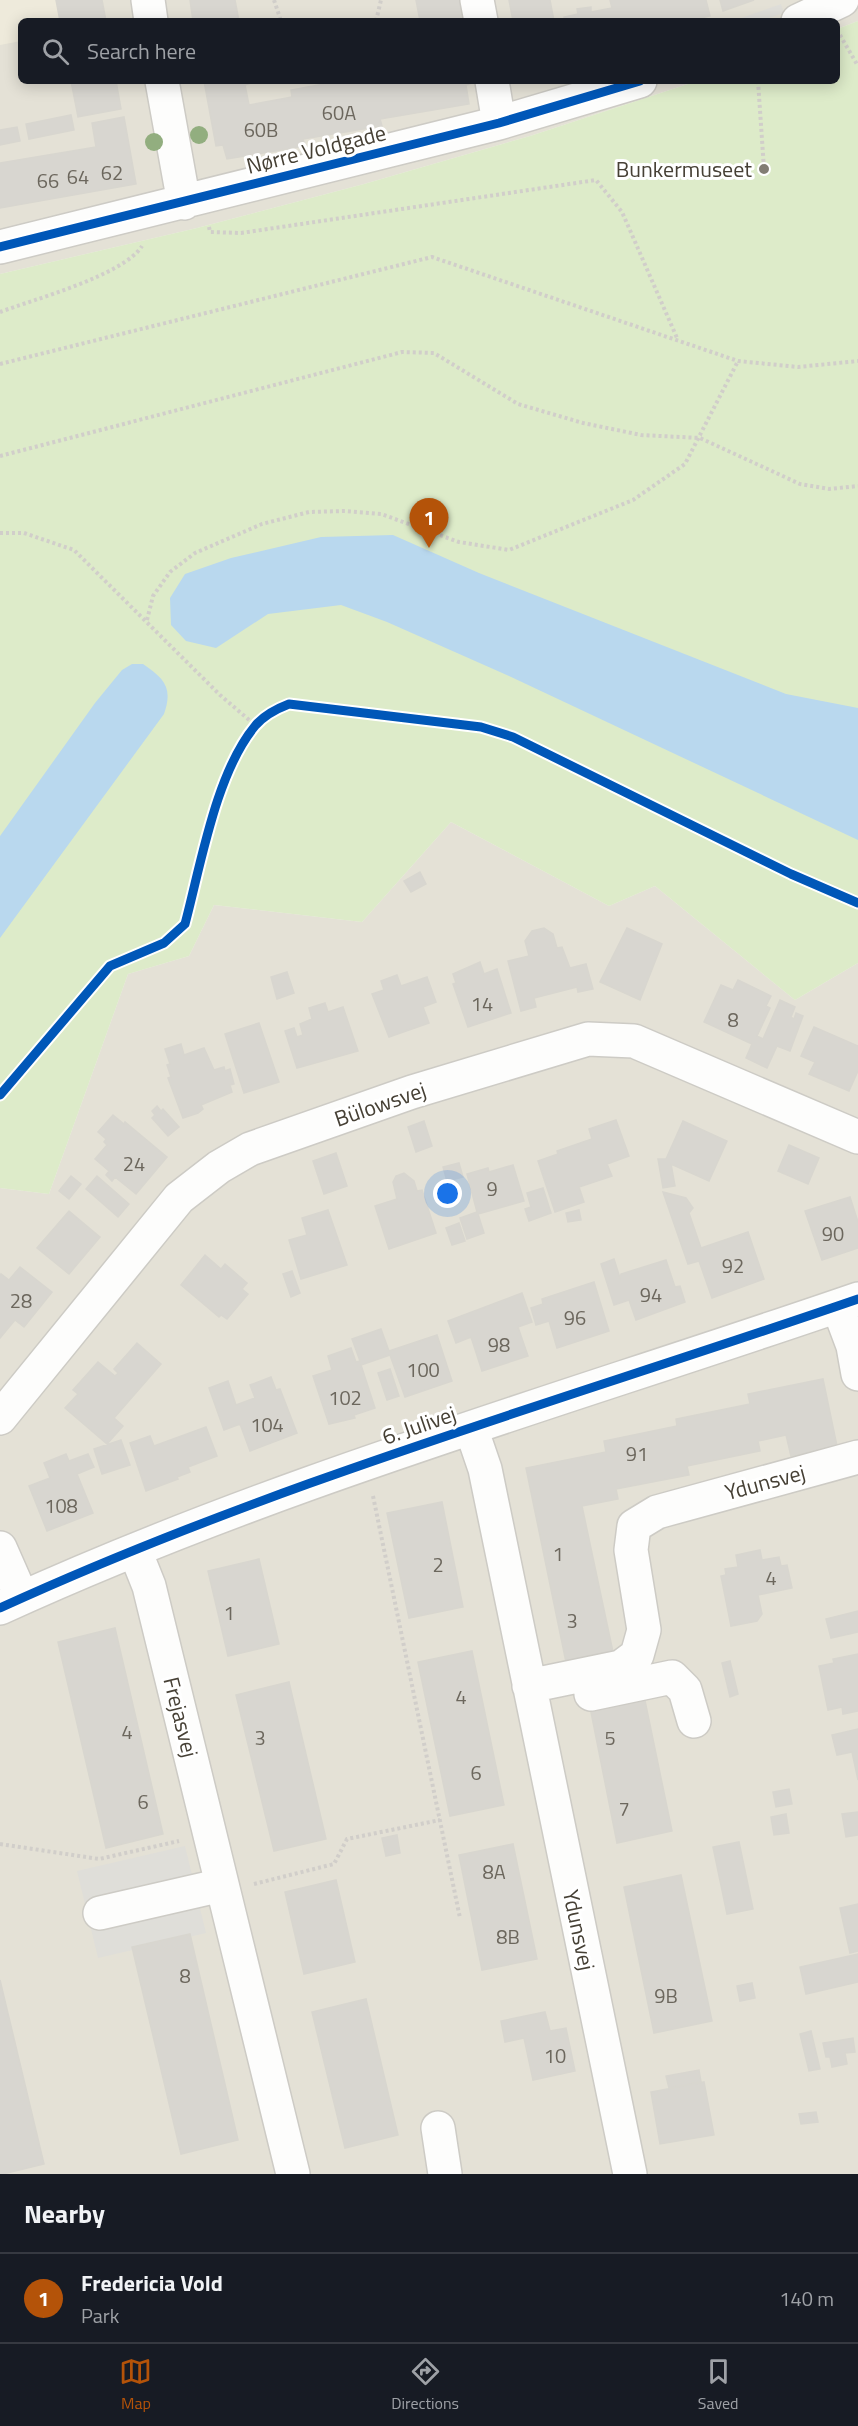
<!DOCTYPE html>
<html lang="en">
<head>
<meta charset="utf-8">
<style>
	:root { --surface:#171b24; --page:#242831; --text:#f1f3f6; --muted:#9ea1a6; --line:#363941; --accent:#b45309 }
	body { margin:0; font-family:"Titillium Web",sans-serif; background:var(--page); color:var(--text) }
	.you { position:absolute; left:448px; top:1194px; width:21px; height:21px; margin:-15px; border:4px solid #fff; border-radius:50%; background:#1a73e8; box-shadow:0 0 0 9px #1a73e833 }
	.badge { display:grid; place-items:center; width:39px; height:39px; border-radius:50%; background:var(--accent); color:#fff; font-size:20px; font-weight:700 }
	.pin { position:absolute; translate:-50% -50px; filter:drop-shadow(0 2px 3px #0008) }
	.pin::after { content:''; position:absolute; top:32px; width:21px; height:18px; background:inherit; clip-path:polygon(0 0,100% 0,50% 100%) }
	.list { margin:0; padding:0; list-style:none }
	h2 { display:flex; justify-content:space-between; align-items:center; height:78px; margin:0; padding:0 24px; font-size:26px }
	h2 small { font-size:20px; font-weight:400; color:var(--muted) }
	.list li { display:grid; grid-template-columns:39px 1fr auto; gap:18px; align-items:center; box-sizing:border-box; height:90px; padding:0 24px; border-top:2px solid var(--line) }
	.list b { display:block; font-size:22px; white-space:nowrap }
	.list p { margin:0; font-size:20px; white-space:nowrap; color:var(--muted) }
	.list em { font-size:20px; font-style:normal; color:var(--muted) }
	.icon { flex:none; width:33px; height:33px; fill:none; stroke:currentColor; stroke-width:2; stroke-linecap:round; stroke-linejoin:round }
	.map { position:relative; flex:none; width:858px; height:2174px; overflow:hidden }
	.search { position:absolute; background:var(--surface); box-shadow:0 3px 15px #0003; left:18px; right:18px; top:18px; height:66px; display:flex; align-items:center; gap:15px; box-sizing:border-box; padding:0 21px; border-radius:9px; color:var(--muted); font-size:22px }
	.sheet { height:168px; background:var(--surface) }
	nav { display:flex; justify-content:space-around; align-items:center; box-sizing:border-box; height:84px; border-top:2px solid var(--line); background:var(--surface); font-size:16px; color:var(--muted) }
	nav a { display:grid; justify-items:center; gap:3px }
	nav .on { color:var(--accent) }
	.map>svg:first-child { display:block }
</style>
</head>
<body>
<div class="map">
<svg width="858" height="2174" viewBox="0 0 858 2174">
	<rect width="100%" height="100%" fill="#f0efe9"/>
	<path fill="#e4e1d6" d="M0,0H858V21L837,29V21H21V81H697L530,136L364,184L197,228L0,274Z
		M451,822L609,906L655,886L795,1000L858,963V2174H0V1188L49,1194L128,974L189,956L214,905L362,922Z"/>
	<path fill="#eeeadb" d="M0,0H102L106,21H21V41L0,45Z"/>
	<path fill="#ddebc9" d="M858,21V963L795,1000L655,886L609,906L451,822L362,922L214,905L189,956L128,974L49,1194L0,1188V274L197,228L364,184L530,136L697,81H837V29Z"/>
	<path fill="#dfded9" d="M781,4L784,13L760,21H733Z
		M185,1846L206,1933L98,1958L77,1871Z"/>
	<path fill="#b9d8ee" d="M393,535L479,573L786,694L858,708V840L509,676L387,622L341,605L268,614L216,648L186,641L171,625L170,598L185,574L231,558L321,537Z
		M132,664H143C165,679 173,688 164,714L0,938V836L95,703L122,670Z"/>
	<path fill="#d8d6d0" stroke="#d8d6cf" stroke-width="1.5" d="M56,0H102L106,21H60Z
		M190,0H235L239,21H193Z
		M416,0H461L465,21H420Z
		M509,0H550L554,21H513Z
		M610,0H706L710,16L688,21H564V17L578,14L577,9L591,7V12L612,8Z
		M720,0H754L723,11Z
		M71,81H116L121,109L78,117Z
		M204,81H250L251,83L245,85L249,105L292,97L291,90L340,81L475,82L466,85L469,104L380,119L382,126L303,139L305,146L227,159L223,145L216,146Z
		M71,115L74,130L29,139L26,124Z
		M124,117L136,184L0,208V163L96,147L92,123Z
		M17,127L20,141L0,145V130Z
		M420,872L426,884L411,892L404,881Z
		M544,928L553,934L557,948L562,947L570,968L586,964L593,989L578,992L577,987L534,998L536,1007L521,1011L508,961L529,956L525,941L532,931Z
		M627,928L662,944L640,1000L600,982Z
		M480,962L484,974L497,969L511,1013L468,1027L453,984L456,983L453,974Z
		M287,972L294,993L277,999L271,977Z
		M397,975L401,986L427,977L436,1002L423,1007L429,1023L389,1037L372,994L384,990L381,981Z
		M738,980L771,996L766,1006L770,1008L757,1036L763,1039L780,1000L795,1007L791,1017L794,1019L796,1013L803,1016L790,1051L777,1046L767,1068L746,1058L752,1044L704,1022L721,985L733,990Z
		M325,1003L328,1012L343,1007L358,1051L297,1068L285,1031L294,1028L297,1037L303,1035L300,1024L312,1019L309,1008Z
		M259,1023L279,1082L244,1093L225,1034Z
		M814,1027L858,1046V1071L849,1091L809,1074L815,1062L801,1056Z
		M181,1044L184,1055L204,1048L214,1070L224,1067L225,1071L230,1069L234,1084L230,1085L232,1092L201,1105L203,1109L198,1113L183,1118L168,1078L171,1077L167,1065L170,1064L165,1049Z
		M157,1106L161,1111L163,1109L179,1127L168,1136L152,1118L155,1115L152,1111Z
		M113,1115L124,1124L125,1122L167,1157L136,1194L115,1177L112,1181L106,1175L109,1171L95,1159L107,1145L104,1142L106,1139L98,1132Z
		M616,1120L629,1156L607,1164L612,1176L579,1187L584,1202L555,1212L538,1161L558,1154L557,1151L592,1139L589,1129Z
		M424,1121L432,1146L416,1152L408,1127Z
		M683,1121L727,1141L709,1181L671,1164L675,1186L663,1188L658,1159H666Z
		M789,1145L819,1158L808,1184L778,1171Z
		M336,1153L347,1186L324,1194L313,1161Z
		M459,1163L463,1177L447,1181L443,1167Z
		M513,1165L524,1201L478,1214L484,1233L467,1239L460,1218L477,1212L467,1174L488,1168L489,1172Z
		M404,1173L414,1181L417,1191L422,1190L436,1233L389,1249L375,1206L397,1199L393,1182L396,1176Z
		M71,1176L81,1184L69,1199L59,1191Z
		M97,1176L129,1204L118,1217L86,1189Z
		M543,1188L551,1213L529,1221L525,1209L531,1207L527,1193Z
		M663,1192L686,1198L693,1208L689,1213L701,1248L748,1232L764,1279L712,1298L699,1261L688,1264Z
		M850,1197L858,1222V1248L822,1260L805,1211Z
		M328,1210L347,1265L301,1279L289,1240L307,1235L302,1218Z
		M579,1210L581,1220L568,1222L566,1213Z
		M69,1211L100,1237L69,1274L37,1248Z
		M459,1223L465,1241L452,1245L446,1228Z
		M205,1255L221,1269L225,1264L247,1283L242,1289L248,1294L227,1319L221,1315L219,1317L181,1285Z
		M614,1259L620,1278L621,1274L666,1260L675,1287L680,1286L685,1302L636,1320L629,1300L614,1305L601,1264Z
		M20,1267L52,1292L24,1327L15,1320L0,1338V1276L1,1274L9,1280Z
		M292,1271L300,1293L291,1297L283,1274Z
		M594,1282L609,1331L557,1348L549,1321L536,1325L531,1308L543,1304L542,1299Z
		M522,1293L532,1322L518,1327L528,1356L482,1371L471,1337L456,1343L448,1321Z
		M381,1329L389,1351L437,1335L452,1381L405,1397L390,1355L361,1365L375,1408L354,1415L355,1418L329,1424L313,1376L332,1370L328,1356L351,1348L356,1362L360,1361L352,1339Z
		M137,1343L161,1364L114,1418L123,1426L107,1444L65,1408L78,1394L73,1390L98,1362L115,1376L118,1373L114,1369Z
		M390,1369L399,1396L387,1400L378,1373Z
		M271,1377L276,1390L280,1389L297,1433L250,1451L240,1424L224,1430L209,1388L228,1381L236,1405L255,1398L250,1385Z
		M823,1379L837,1446L791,1456L786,1435L758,1441L760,1451L687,1466L689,1475L616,1489L618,1499L582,1506L613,1652L566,1662L526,1468L606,1452L604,1441L677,1426L676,1419L750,1404L748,1394Z
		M206,1427L217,1456L188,1467L190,1472L177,1477L178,1479L146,1491L130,1443L150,1436L154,1446Z
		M121,1440L130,1465L102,1474L94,1449Z
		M66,1454L69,1461L88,1454L94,1467L77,1474L93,1513L47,1531L29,1486L50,1478L44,1463Z
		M442,1502L463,1607L409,1618L387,1513Z
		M760,1550L762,1560L779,1557L781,1566L787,1565L792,1588L758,1595L762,1614L757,1621L731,1626L721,1576L726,1575L725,1569L738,1567L736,1555Z
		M259,1559L279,1644L228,1656L208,1571Z
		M858,1611V1632L831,1638L826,1619Z
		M115,1628L163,1834L106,1848L58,1642Z
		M472,1651L504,1805L450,1816L418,1662Z
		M858,1654V1711L843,1714L842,1707L828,1710L819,1666L834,1663L833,1659Z
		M730,1661L738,1694L730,1697L722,1663Z
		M289,1682L326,1839L274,1851L236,1695Z
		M643,1691L672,1831L617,1843L589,1702Z
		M858,1729V1780L852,1752L837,1755L832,1735Z
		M789,1789L792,1804L776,1807L773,1792Z
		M858,1812V1835L846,1837L842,1814Z
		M786,1814L789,1833L774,1835L771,1817Z
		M397,1835L400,1853L386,1856L382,1838Z
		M739,1842L753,1909L727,1914L713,1847Z
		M513,1844L537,1959L482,1970L459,1855Z
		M681,1875L712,2021L654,2033L624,1887Z
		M336,1880L355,1962L304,1974L285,1892Z
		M858,1904V1951L850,1953L840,1908Z
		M190,1934L238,2140L181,2154L132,1947Z
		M858,1954V1982L806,1994L800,1967Z
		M0,1980L44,2164L3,2174H0Z
		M752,1983L755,1998L740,2001L737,1986Z
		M366,1999L398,2135L345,2148L312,2012Z
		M545,2012L550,2031L566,2028L575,2071L533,2080L524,2038L505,2042L501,2021Z
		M811,2031L820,2069L809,2071L800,2034Z
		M853,2038L855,2052L845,2053L847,2064L832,2067L830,2057H826L823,2043Z
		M699,2070L701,2082L669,2088L666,2076Z
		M704,2082L714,2135L660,2144L651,2092Z
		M816,2112L818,2122L801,2124L799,2114Z"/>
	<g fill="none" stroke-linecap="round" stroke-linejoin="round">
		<defs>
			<path id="minor" d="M148,0L151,21
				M477,0L481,21
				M798,21L842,0
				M162,81L184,203
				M492,81L499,123
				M0,247L499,123L640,81
				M838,1306L853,1346L858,1374
				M0,1418L179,1198L219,1167L250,1149L412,1092L588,1039L634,1041L858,1137
				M471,1428L485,1469L630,2174
				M0,1548L22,1598
				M135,1551L149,1586L293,2174
				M0,1608C277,1481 571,1398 858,1299
				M529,1686L621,1667L637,1655L644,1630L631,1550L634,1526L657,1512L858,1457
				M591,1694L672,1677L685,1690L694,1721
				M100,1913L222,1885
				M438,2128L445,2174"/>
		</defs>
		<use href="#minor" stroke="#cdcbc5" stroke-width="36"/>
		<path stroke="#d1ceca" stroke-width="4" stroke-dasharray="3 3" stroke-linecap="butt" d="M274,0L281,21
			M376,21L381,0
			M840,35L858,66
			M758,81L764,169
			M209,227L210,232L241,233L596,180L622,212L677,338
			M0,312C35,299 124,275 142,246
			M0,364L432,257L738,361L798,367L858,361
			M0,456L402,352L434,353L518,404L583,423L641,435L700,438L800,484L829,489L858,486
			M0,533H24L74,550L220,695L255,725
			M147,620L153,596L170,572L195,553L262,524L309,512L345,511L381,514L459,542L509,550L633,500L685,464L738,361
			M373,1496L460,1918
			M0,1844L99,1859L179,1841
			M254,1884L334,1864L347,1839L440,1820"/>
		<use href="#minor" stroke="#fdfdfc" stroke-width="33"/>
		<defs>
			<path id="cycleway" d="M0,247L499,123L640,81
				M0,1095L110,966L164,943L185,924C201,864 216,773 255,726C264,715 276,709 289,704L481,727L513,737L791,874L858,903
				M0,1608C277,1481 571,1398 858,1299"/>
		</defs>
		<use href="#cycleway" stroke="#fff" stroke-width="13"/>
		<use href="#cycleway" stroke="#0057b8" stroke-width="9"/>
	</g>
	<g fill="#92ae7f">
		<circle cx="199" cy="135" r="9"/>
		<circle cx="154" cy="142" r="9"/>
	</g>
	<circle fill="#827d74" stroke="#fff" stroke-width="2" cx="764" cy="169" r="6"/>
	<g text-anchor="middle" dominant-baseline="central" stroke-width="6" stroke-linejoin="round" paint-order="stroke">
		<g font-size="20" fill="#6c675d">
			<text x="339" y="112">60A</text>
			<text x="261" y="129">60B</text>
			<text x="112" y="172">62</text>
			<text x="78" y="176">64</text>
			<text x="48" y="180">66</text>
			<text x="482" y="1003">14</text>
			<text x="733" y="1019">8</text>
			<text x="134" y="1163">24</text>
			<text x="492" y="1188">9</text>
			<text x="833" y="1233">90</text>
			<text x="733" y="1265">92</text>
			<text x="651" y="1294">94</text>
			<text x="21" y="1300">28</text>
			<text x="575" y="1317">96</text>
			<text x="499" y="1344">98</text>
			<text x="423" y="1369">100</text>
			<text x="345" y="1397">102</text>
			<text x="267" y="1424">104</text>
			<text x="637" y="1453">91</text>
			<text x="61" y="1505">108</text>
			<text x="558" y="1553">1</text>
			<text x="438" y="1564">2</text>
			<text x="771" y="1577">4</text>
			<text x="229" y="1612">1</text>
			<text x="572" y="1620">3</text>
			<text x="461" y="1696">4</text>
			<text x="127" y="1731">4</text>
			<text x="260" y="1737">3</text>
			<text x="610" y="1737">5</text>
			<text x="476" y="1772">6</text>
			<text x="143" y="1801">6</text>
			<text x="624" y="1808">7</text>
			<text x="494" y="1871">8A</text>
			<text x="508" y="1936">8B</text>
			<text x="185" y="1975">8</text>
			<text x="666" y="1995">9B</text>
			<text x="555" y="2055">10</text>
		</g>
		<g font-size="22" fill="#464035" stroke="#fff">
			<text transform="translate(316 149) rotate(-14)">Nørre Voldgade</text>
			<text transform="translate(380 1104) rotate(-19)">Bülowsvej</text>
			<text transform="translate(419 1425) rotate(-19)">6. Julivej</text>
			<text transform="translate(765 1482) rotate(-15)">Ydunsvej</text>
			<text transform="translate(181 1717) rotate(76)">Frejasvej</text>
			<text transform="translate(579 1930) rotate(78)">Ydunsvej</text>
		</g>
		<g font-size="22" fill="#464035" stroke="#fff" text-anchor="end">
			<text x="752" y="169">Bunkermuseet</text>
		</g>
	</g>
</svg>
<div class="you"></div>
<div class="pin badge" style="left:429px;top:548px">1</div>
<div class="search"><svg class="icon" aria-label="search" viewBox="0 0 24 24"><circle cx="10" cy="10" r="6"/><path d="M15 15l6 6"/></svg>Search here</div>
</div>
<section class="sheet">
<h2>Nearby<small></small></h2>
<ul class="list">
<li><span class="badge">1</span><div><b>Fredericia Vold</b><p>Park</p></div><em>140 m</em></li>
</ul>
</section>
<nav>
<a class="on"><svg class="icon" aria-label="map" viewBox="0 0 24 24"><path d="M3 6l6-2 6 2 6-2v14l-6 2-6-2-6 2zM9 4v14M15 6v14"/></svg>Map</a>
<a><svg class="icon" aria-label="directions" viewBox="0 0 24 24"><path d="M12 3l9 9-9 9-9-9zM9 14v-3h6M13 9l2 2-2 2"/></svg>Directions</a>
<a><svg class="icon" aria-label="saved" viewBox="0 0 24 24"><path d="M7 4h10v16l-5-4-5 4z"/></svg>Saved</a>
</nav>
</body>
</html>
